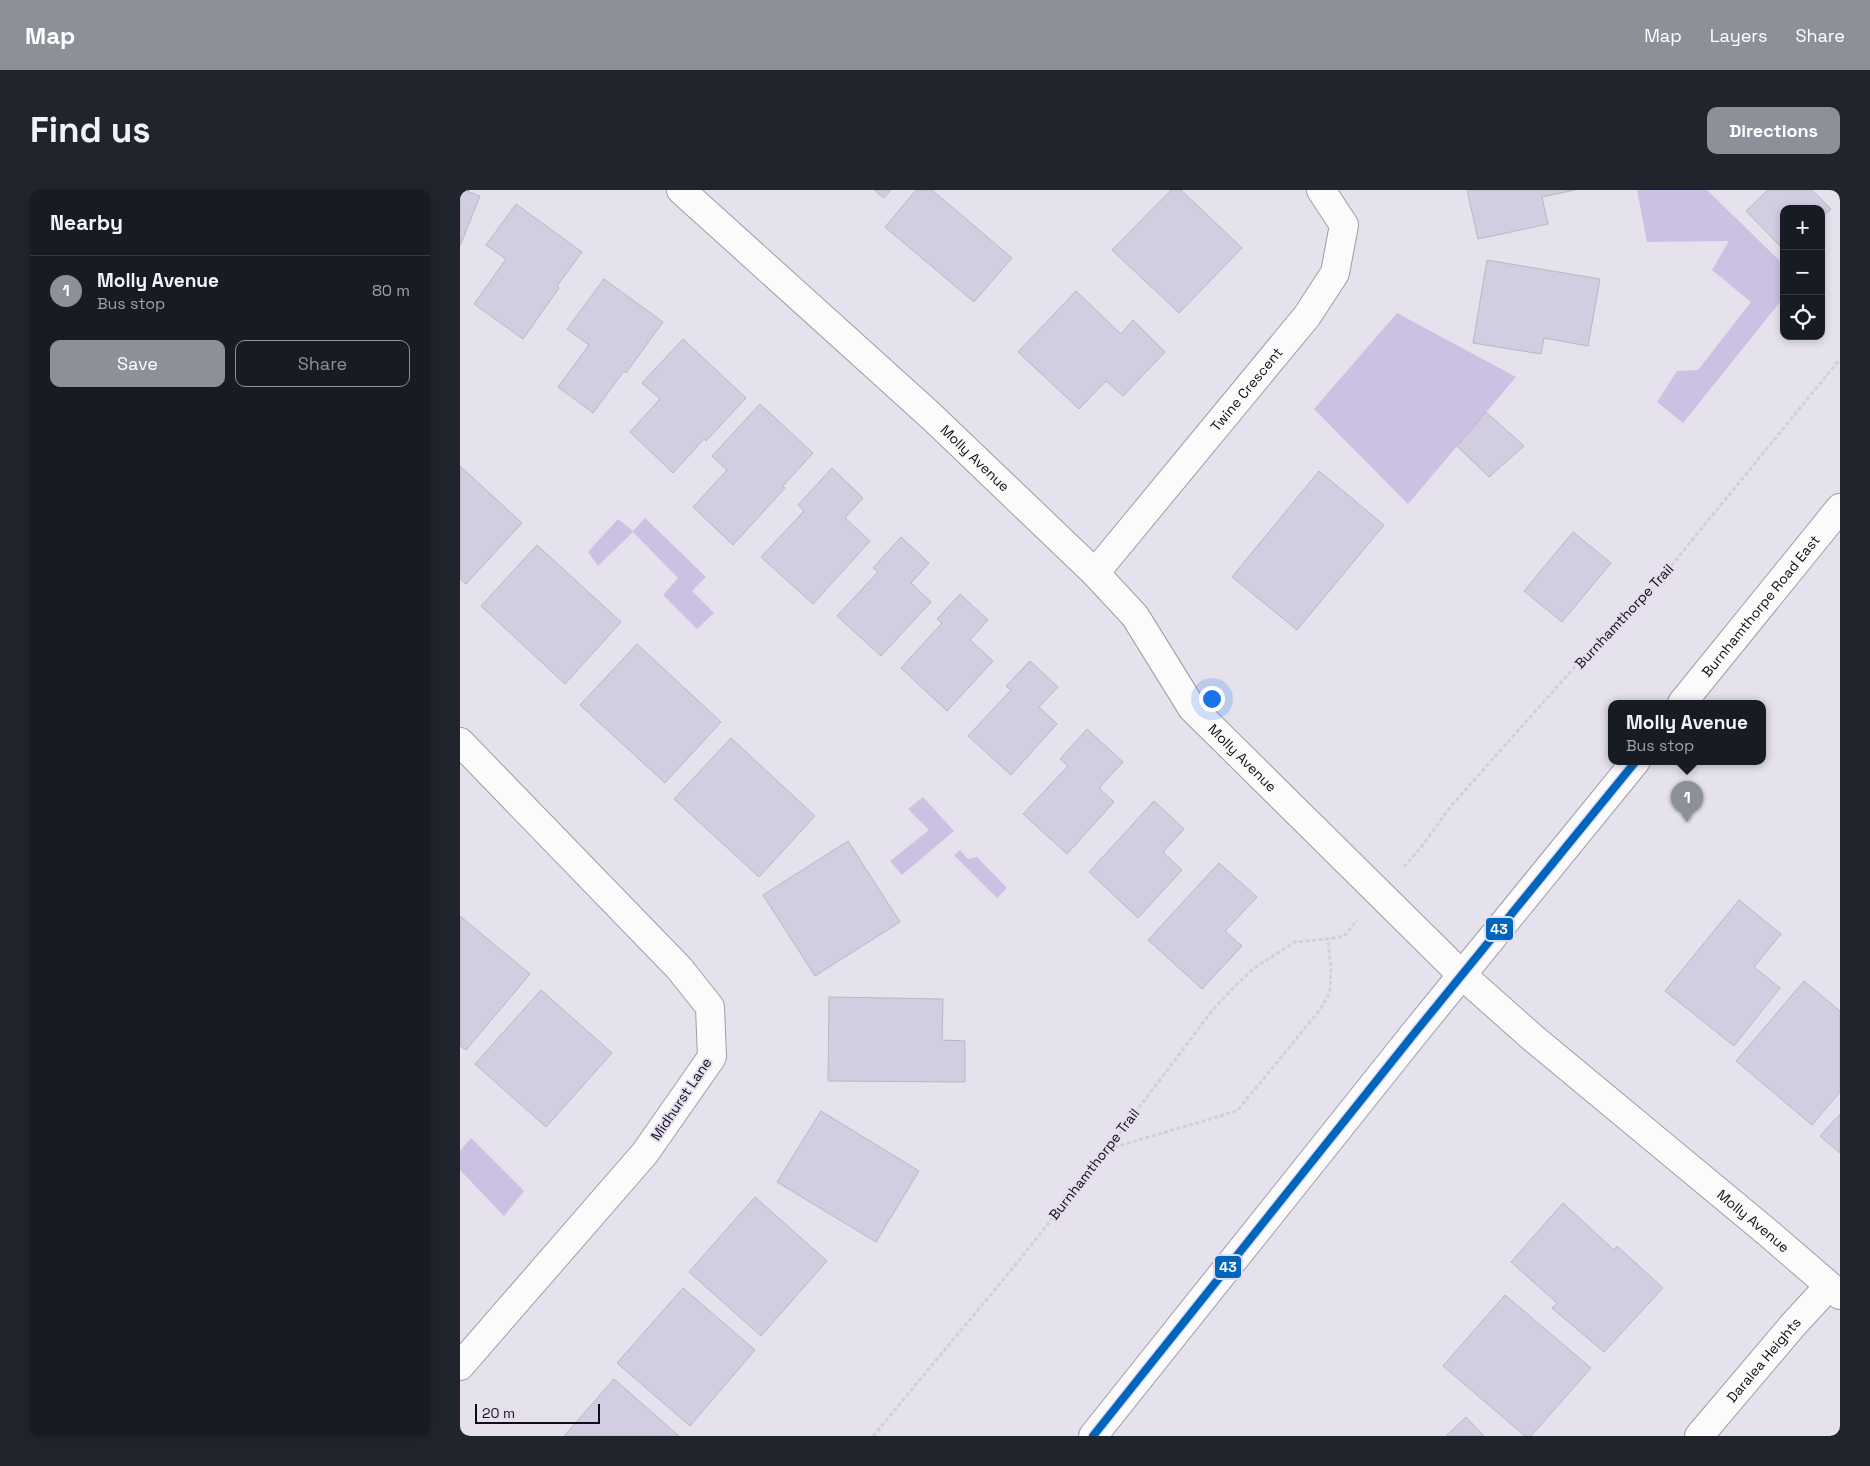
<!DOCTYPE html>
<html lang="en">
<head>
<meta charset="utf-8">
<style>
	:root { --surface:#171b24; --page:#20242c; --text:#f1f3f6; --muted:#9ea1a6; --line:#363941; --accent:#8c9099 }
	body { margin:0; font-family:"Space Grotesk",sans-serif; background:var(--page); color:var(--text) }
	.controls { position:absolute; right:15px; top:15px; display:grid; overflow:hidden; border-radius:10px; box-shadow:0 2px 8px #0003 }
	.controls button { width:45px; height:45px; display:grid; place-items:center; padding:0; border:0; border-bottom:1px solid var(--line); background:var(--surface); color:var(--text); font:25px sans-serif }
	.scale { position:absolute; left:15px; bottom:12px; width:125px; box-sizing:border-box; padding-left:5px; border:2px solid #100d14; border-top:0; font-size:14px; line-height:18px; white-space:nowrap; color:#100d14; -webkit-text-stroke:4px #e4ddf2; paint-order:stroke }
	.you { position:absolute; left:751px; top:508px; width:18px; height:18px; margin:-12px; border:4px solid #fff; border-radius:50%; background:#1a73e8; box-shadow:0 0 0 8px #1a73e833 }
	.badge { display:grid; place-items:center; width:32px; height:32px; border-radius:50%; background:var(--accent); color:#fff; font-size:16px; font-weight:700 }
	.pin { position:absolute; translate:-50% -41px; filter:drop-shadow(0 1px 2px #0008) }
	.pin::after { content:''; position:absolute; top:26px; width:18px; height:15px; background:inherit; clip-path:polygon(0 0,100% 0,50% 100%) }
	.popup { position:absolute; left:1148px; top:510px; width:158px; height:65px; box-sizing:border-box; display:grid; place-content:center; border-radius:10px; background:var(--surface); filter:drop-shadow(0 1px 4px #0005); font-size:16px; white-space:nowrap; color:var(--muted) }
	.popup b { font-size:19px; color:var(--text) }
	.popup::after { content:''; position:absolute; left:50%; top:100%; margin-left:-10px; border:10px solid transparent; border-top-color:var(--surface) }
	.list { margin:0; padding:0; list-style:none }
	h2 { display:flex; justify-content:space-between; align-items:center; height:65px; margin:0; padding:0 20px; font-size:21px }
	h2 small { font-size:16px; font-weight:400; color:var(--muted) }
	.list li { display:grid; grid-template-columns:32px 1fr auto; gap:15px; align-items:center; box-sizing:border-box; height:70px; padding:0 20px; border-top:1px solid var(--line) }
	.list b { display:block; font-size:19px; white-space:nowrap }
	.list p { margin:0; font-size:16px; white-space:nowrap; color:var(--muted) }
	.list em { font-size:16px; font-style:normal; color:var(--muted) }
	.actions { display:flex; gap:10px; padding:15px 20px }
	.actions a { flex:1; padding:11px 0; border:1px solid var(--accent); border-radius:10px; text-align:center; font-size:18px; color:var(--accent) }
	.actions .main { background:var(--accent); color:#fff }
	.icon { flex:none; width:28px; height:28px; fill:none; stroke:currentColor; stroke-width:2; stroke-linecap:round; stroke-linejoin:round }
	.map { position:relative; flex:none; width:1380px; height:1246px; overflow:hidden; border-radius:10px }
	header { display:flex; align-items:center; gap:30px; box-sizing:border-box; height:70px; padding:0 25px; background:var(--accent); color:#fff }
	header strong { font-size:24px }
	nav { display:flex; gap:28px; margin-inline-start:auto; font-size:18px }
	.intro { display:flex; align-items:center; justify-content:space-between; box-sizing:border-box; height:120px; padding:0 30px }
	h1 { margin:0; font-size:35px }
	.button { padding:12px 22px; border-radius:10px; background:var(--accent); color:#fff; font-size:18px; font-weight:700 }
	main { display:flex; gap:30px; padding:0 30px }
	aside { flex:1; background:var(--surface); border-radius:10px; box-shadow:0 2px 8px #0003 }
	.map>svg:first-child { display:block }
</style>
</head>
<body>
<header>
<strong>Map</strong>
<nav><a>Map</a><a>Layers</a><a>Share</a></nav>
</header>
<div class="intro"><h1>Find us</h1><a class="button">Directions</a></div>
<main>
<aside>
<h2>Nearby<small></small></h2>
<ul class="list">
<li><span class="badge">1</span><div><b>Molly Avenue</b><p>Bus stop</p></div><em>80 m</em></li>
</ul>
<div class="actions"><a class="main">Save</a><a>Share</a></div>
</aside>
<div class="map">
<svg width="1380" height="1246" viewBox="0 0 1380 1246">
	<rect width="100%" height="100%" fill="#e5e2ed"/>
	<path fill="#ccc1e3" d="M1177,0H1247L1324,75V107L1223,233L1197,212L1217,181L1238,180L1291,112L1252,80L1269,51L1187,52Z
		M937,123L1056,187L948,314L854,219Z
		M185,328L246,387L232,401L254,423L237,439L203,405L218,388L173,342L138,376L128,362L158,329L173,341Z
		M463,607L494,641L442,685L430,671L469,640L448,619Z
		M500,660L508,669L517,667L547,698L537,708L494,665Z
		M11,948L64,1001L44,1026L0,980V961Z"/>
	<path fill="#d3cde2" stroke="#bab7c0" d="M0,0H5L20,6L0,56Z
		M414,0H431L424,8Z
		M456,0H472L552,68L514,112L425,37Z
		M711,0H721L782,58L719,123L652,60Z
		M1007,0H1115L1082,7L1088,34L1018,49Z
		M1308,0H1352L1371,19L1361,28V19H1324V60L1286,21Z
		M56,14L122,62L97,96L99,98L63,149L14,114L46,69L26,55Z
		M1027,70L1140,89L1128,156L1084,148L1081,164L1013,153Z
		M144,89L203,132L166,183L164,181L133,223L98,197L129,155L107,139Z
		M616,101L661,144L673,130L705,162L663,206L646,191L619,219L558,162Z
		M223,149L286,208L246,251L244,249L213,283L170,242L200,209L182,193Z
		M300,214L353,263L323,296L325,298L273,355L233,317L267,280L252,266Z
		M1026,222L1064,256L1029,287L997,256Z
		M0,276L62,333L6,394L0,389Z
		M372,278L403,308L385,328L410,351L353,414L301,367L344,321L338,315Z
		M859,281L924,335L837,440L772,387Z
		M1113,342L1151,373L1102,432L1064,401Z
		M441,347L469,373L451,393L471,412L421,466L377,426L418,382L413,378Z
		M77,355L161,432L105,494L21,416Z
		M500,404L528,430L510,450L533,471L487,521L441,478L482,433L477,429Z
		M177,454L261,532L205,593L120,515Z
		M570,471L598,497L579,517L597,534L551,585L508,546L551,500L546,496Z
		M627,539L663,572L639,598L654,612L607,664L563,624L608,576L600,569Z
		M271,548L355,626L299,687L214,609Z
		M694,611L724,639L703,662L722,680L678,728L629,682Z
		M388,651L440,732L355,786L303,705Z
		M759,673L797,707L765,741L782,756L742,799L688,750Z
		M1279,710L1321,744L1294,777L1320,798L1274,856L1205,801Z
		M0,726L70,784L6,860L0,856Z
		M1344,791L1380,821V902L1352,935L1276,871Z
		M81,800L152,863L86,937L15,874Z
		M369,807L483,809L482,850L505,851V892L368,891Z
		M361,921L459,981L416,1052L317,992Z
		M1380,924V963L1360,946Z
		M295,1007L367,1071L301,1146L229,1082Z
		M1103,1013L1154,1060L1157,1056L1203,1098L1144,1162L1092,1118L1097,1113L1051,1072Z
		M223,1098L295,1160L230,1236L157,1173Z
		M1045,1105L1131,1178L1071,1246H1065L983,1176Z
		M154,1189L219,1246H104Z
		M1006,1227L1024,1246H986Z"/>
	<g fill="none" stroke-linecap="round" stroke-linejoin="round">
		<defs>
			<g id="minor">
				<path id="s1" d="M221,0L471,226L635,383L675,426L732,518L1002,785L1073,848L1307,1042L1380,1105"/>
				<path id="s2" d="M635,383L847,126L875,83L884,35L861,0"/>
				<path d="M0,552L219,778L250,817L252,867L185,963L0,1176"/>
				<path id="s3" d="M1239,1246L1333,1135L1369,1096"/>
			</g>
			<g id="major">
				<path id="s4" d="M1222,513L1380,318"/>
				<path d="M633,1246L957,840L1176,571"/>
			</g>
		</defs>
		<use href="#minor" stroke="#9f9da5" stroke-width="30"/>
		<use href="#major" stroke="#9f9da5" stroke-width="30"/>
		<path stroke="#d1d0d3" stroke-width="3" stroke-dasharray="4 2.5" stroke-linecap="butt" d="M944,677L962,656L991,616L1137,452L1193,398L1380,169
			M648,959L777,921L859,821L870,802L871,778L868,749
			M413,1246L552,1079L647,960L751,822L773,798L794,778L835,752L868,749L884,746L897,730"/>
		<use href="#minor" stroke="#fbfbfc" stroke-width="28"/>
		<use href="#major" stroke="#fbfbfc" stroke-width="28"/>
		<defs>
			<path id="bus-1" d="M633,1246L957,840L1176,571"/>
		</defs>
		<use href="#bus-1" stroke="#e4ddf2" stroke-width="11"/>
		<use href="#bus-1" stroke="#0065bd" stroke-width="8"/>
	</g>
	<g text-anchor="middle" dominant-baseline="central" stroke-width="4" stroke-linejoin="round" paint-order="stroke">
		<g font-size="14" fill="#100d14" stroke="#e4ddf2">
			<text stroke="none"><textPath href="#s2" startOffset="238">Twine Crescent</textPath></text>
			<text stroke="none"><textPath href="#s1" startOffset="398">Molly Avenue</textPath></text>
			<text stroke="none"><textPath href="#s4" startOffset="125">Burnhamthorpe Road East</textPath></text>
			<text transform="translate(1164 426) rotate(-47)">Burnhamthorpe Trail</text>
			<text stroke="none"><textPath href="#s1" startOffset="802">Molly Avenue</textPath></text>
			<text transform="translate(221 909) rotate(-56)">Midhurst Lane</text>
			<text transform="translate(634 974) rotate(-52)">Burnhamthorpe Trail</text>
			<text stroke="none"><textPath href="#s1" startOffset="1492">Molly Avenue</textPath></text>
			<text stroke="none"><textPath href="#s3" startOffset="100">Daralea Heights</textPath></text>
		</g>
	</g>
	<g stroke="#e4ddf2" stroke-width="2">
		<rect x="1025" y="727" width="29" height="24" rx="5" fill="#0065bd"/>
		<rect x="754" y="1065" width="28" height="24" rx="5" fill="#0065bd"/>
	</g>
	<g font-size="14" text-anchor="middle" font-weight="bold" fill="#fff">
		<text x="1039" y="744">43</text>
		<text x="768" y="1082">43</text>
	</g>
</svg>
<div class="controls">
<button>+</button>
<button>−</button>
<button><svg class="icon" aria-label="locate" viewBox="0 0 24 24"><circle cx="12" cy="12" r="6"/><path d="M12 2v4M12 18v4M2 12h4M18 12h4"/></svg></button>
</div>
<div class="scale">20 m</div>
<div class="you"></div>
<div class="pin badge" style="left:1227px;top:632px">1</div>
<div class="popup"><b>Molly Avenue</b>Bus stop</div>
</div>
</main>
</body>
</html>
